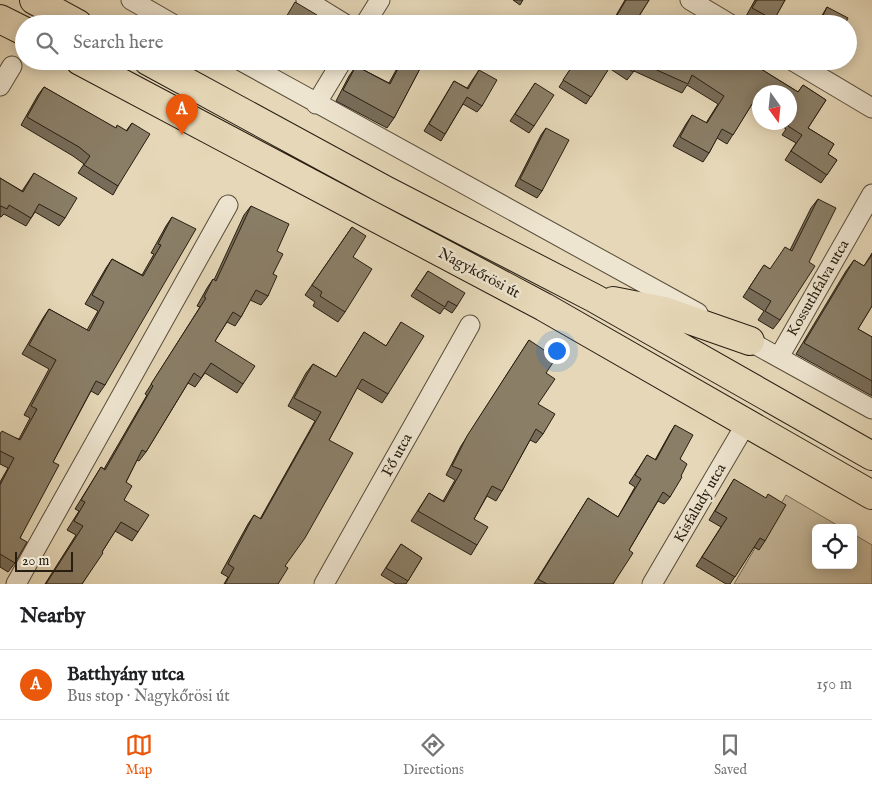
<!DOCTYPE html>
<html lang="en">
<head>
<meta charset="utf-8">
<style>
	:root { --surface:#fff; --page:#f6f6f6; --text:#202124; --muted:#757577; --line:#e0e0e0; --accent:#ea580c }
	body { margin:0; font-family:"IM FELL English",serif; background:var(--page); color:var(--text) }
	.controls { position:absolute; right:15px; bottom:15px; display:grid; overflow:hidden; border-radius:8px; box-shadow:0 2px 12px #0003 }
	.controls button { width:45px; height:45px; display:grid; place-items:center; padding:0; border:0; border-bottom:1px solid var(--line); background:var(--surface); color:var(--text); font:25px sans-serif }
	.compass { position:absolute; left:752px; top:85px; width:45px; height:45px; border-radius:50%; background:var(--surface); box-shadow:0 2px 12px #0003; rotate:165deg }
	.scale { position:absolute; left:15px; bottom:12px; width:58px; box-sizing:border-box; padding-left:5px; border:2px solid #271e11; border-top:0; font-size:14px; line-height:18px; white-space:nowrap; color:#271e11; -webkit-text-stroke:4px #eee5d0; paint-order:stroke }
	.you { position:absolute; left:556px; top:350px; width:18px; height:18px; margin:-12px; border:4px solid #fff; border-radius:50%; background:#1a73e8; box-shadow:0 0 0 8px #1a73e833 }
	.badge { display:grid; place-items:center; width:32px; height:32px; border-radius:50%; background:var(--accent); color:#fff; font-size:16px; font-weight:700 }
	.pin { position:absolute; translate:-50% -41px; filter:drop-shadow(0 1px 2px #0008) }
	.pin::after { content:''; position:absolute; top:26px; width:18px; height:15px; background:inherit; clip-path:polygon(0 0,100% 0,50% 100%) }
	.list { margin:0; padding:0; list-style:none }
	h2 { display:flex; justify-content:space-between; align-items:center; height:65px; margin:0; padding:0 20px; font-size:21px }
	h2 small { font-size:16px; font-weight:400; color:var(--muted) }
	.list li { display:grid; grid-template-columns:32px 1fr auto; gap:15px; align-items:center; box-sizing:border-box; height:70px; padding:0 20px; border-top:1px solid var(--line) }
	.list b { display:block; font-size:19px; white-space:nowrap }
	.list p { margin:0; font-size:16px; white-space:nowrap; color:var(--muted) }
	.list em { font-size:16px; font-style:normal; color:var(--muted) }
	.icon { flex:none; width:28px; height:28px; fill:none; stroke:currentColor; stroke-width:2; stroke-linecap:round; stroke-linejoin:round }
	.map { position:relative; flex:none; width:872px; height:584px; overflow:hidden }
	.search { position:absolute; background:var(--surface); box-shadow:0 2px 12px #0003; left:15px; right:15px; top:15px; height:55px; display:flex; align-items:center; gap:12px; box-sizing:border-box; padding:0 18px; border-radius:28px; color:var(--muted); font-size:19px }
	.sheet { height:135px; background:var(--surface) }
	nav { display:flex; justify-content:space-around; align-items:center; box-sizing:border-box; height:70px; border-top:1px solid var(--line); background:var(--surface); font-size:14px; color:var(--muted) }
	nav a { display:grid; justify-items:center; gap:2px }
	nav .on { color:var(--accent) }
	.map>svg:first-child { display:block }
</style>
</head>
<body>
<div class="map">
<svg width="872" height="584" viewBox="0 0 872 584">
	<rect width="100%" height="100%" fill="#e5d7b7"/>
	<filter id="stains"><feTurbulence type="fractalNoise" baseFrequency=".004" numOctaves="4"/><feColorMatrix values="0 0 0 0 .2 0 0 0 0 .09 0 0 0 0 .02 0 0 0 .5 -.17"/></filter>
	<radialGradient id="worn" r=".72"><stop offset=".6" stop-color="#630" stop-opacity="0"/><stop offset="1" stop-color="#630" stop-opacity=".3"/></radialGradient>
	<path fill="#c5b89b" stroke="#766b56" d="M786,495L842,528H816V565H853V534L872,545V584H734Z"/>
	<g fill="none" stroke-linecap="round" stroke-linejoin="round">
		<defs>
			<path id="street" d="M131,0L173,24
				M306,0L345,24
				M690,0L730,24
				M365,24L380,0
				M241,61L698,313
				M793,61L872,108
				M0,86L12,66
				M316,104L342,61
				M740,336L872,409
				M779,357L872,194
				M16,584L228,205
				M324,584L470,325
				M652,584L747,422"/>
			<path id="primary" d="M34,0L78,24
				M0,19L24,31
				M80,61L544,307L872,495
				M148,61L385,190L594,298L872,456
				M613,301L664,311L750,341"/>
		</defs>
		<use href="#street" stroke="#564c3a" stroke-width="21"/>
		<use href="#primary" stroke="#271e11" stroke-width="30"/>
		<use href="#street" stroke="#eee5d0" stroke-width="19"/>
		<use href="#primary" stroke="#e5d7b7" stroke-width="28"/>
	</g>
	<path fill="#776c59" stroke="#271e11" d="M513,0H523L520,5Z
		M625,0H649L634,24H611Z
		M755,0H785L771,24H756L745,18Z
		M827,7L845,24H817Z
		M270,61H277L275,64Z
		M401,61H424L394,118L387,128L336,101L349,76L356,66L389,83Z
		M580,61H748L798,92L803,85L826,100L808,128L834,144L828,154L837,160L821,183L785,160L796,143L782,135L786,129L777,123L778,122H790V92H760V109L752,104L727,144L717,138L709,153L703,162L673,146L686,124L692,115L706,123L718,104L687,85L682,93L634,71L627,80L609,68L586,104L559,87L573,65L576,67Z
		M479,70L482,106L477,112L463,104L441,141L424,131L454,81L467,88Z
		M535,83L534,126L529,133L510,121Z
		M44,87L115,128L126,131L132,123L118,186L113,195L78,173L84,164L73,156L21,125L38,95Z
		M546,128L542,191L537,198L515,186L541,135Z
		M34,173L65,218L59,226L35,212L26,226L4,214L1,217H0V178L22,191Z
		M818,199L780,320L773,329L758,320L764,311L743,297L764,265L770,269L790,250L811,208Z
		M251,206L277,251L273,274L268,296L261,305L250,300L241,317L235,326L227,322L215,341L243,384L237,393L205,373L195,387L188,383L146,452L139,461L137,460L126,482L124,500L138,532L132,541L115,531L82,584H45L76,535L67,530L79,511L75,509L101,467L104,469L147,395L145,394L200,307L197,306L207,288L213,279L214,280L244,215Z
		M172,217L105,385L98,395L91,391L53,462L20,538L15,563L8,572L0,567V482L8,468L0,464V433L19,439L30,418L24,415L49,369L22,354L43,318L49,309L87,330L98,311L85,304L106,268L112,259L142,275L154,254L151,253L166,226Z
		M352,227L353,257L345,312L338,322L313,306L315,302L305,295Z
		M872,253V306L858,329L872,337V396L796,354L846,271L854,260L864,266Z
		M428,271L457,306L452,313L444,308L440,314L411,296Z
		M401,322L388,394L382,403L357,388L329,440L285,566L278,584H224L228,577L221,573L248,524L254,515L260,519L315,421L288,406L306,373L313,364L336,377L364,332L386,346Z
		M529,340L546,373L538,404L543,434L536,443L530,440L502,491L496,501L487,496L474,519L477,545L471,555L411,521L429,493L443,501L455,480L446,475L461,446Z
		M675,425L680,459L670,497L664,504L658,501L629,550L613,584H534L588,498L618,517L635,487L629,483L642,463L647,455L655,460L670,433Z
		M734,479L765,541L759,550L754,547L730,584H726L696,566L721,527L709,520Z
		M401,544L422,558L406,584H396L381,575Z"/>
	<path fill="#8a7e67" stroke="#271e11" d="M626,0H649L634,24H627L616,17Z
		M757,0H785L774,20L752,8Z
		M295,2L317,15L311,24H282Z
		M827,7L848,18L845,24H819Z
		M402,61H424L394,118L343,90L356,66L390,84Z
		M580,61H611L613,62L591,97L563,80L573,65L577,67Z
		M617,61H748L798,92L803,85L826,100L808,128L834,144L828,154L837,160L827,175L791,151L802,135L788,126L792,120L790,118V92H760V97L757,96L733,135L722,129L709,153L680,137L692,115L707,123L724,96L692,75L688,84L639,62L633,72Z
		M479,70L497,80L482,106L467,97L445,134L429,124L454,81L468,89Z
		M535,83L554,95L534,126L515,114Z
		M44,87L116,128L117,125L127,131L132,123L150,134L118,186L84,165L90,156L79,147L27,117Z
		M546,128L569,140L542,191L520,179Z
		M34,173L77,198L65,218L39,204L31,218L9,205L7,209L1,206L0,207V178L23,192Z
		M818,199L836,208L809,262L815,266L780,320L765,311L771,301L749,288L764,265L770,269L785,247L792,251Z
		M251,206L289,224L277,251L283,254L273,274L277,276L268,296L256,290L241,317L233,312L215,341L255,366L243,384L211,363L201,378L194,373L146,452L142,450L126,482L132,486L124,500L149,515L138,532L121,522L102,552L103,553L82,584H46L83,526L74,521L85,502L81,500L101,467L105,470L153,386L151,384L206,298L204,297L213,279L216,281Z
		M172,217L196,229L105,385L96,381L53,462L59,465L20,538L27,542L15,563L0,554V485L14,458L0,451V434L2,431L20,440L37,409L31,406L56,360L29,345L49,309L89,331L104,302L92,295L112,259L143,276L161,245L158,244Z
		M352,227L366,236L353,257L372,269L345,312L320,296L322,292L312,285Z
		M872,255V306L858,329L872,337V381L804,343L854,260L864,266Z
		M428,271L465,293L457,306L448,301L445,307L416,289Z
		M401,322L424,336L388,394L362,379L329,440L353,453L305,538L285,566L288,568L278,584H225L234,568L228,564L254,515L261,519L321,412L294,398L313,364L336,377L364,332L386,346Z
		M529,340L556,358L546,373L555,379L538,404L555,414L543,434L536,429L502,491L492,486L474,519L488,527L477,545L418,511L429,493L444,502L462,470L452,466L467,436Z
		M675,425L693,435L680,459L687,464L681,476L682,477L670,497L663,492L629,550L633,553L613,584H547L538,579L588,498L618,517L641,479L635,475L647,455L656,460Z
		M734,479L766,498L768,494L786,505L765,541L760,538L735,577L702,557L727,518L715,511Z
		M401,544L422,558L408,581L386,568Z"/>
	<g text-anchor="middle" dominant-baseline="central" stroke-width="5" stroke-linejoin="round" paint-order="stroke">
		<g font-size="15" fill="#271e11" stroke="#eee5d0">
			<text transform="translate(479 273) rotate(28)">Nagykőrösi út</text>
			<text transform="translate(818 288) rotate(-60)">Kossuthfalva utca</text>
			<text transform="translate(397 455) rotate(-61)">Fő utca</text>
			<text transform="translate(700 503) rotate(-60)">Kisfaludy utca</text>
		</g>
	</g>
	<rect width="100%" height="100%" filter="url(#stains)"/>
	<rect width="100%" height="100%" fill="url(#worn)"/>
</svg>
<div class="controls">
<button><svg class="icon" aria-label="locate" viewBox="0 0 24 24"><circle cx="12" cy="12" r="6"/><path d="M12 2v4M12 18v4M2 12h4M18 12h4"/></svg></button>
</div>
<svg class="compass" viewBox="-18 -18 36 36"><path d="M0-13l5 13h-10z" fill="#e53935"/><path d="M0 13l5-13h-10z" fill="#757577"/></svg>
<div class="scale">20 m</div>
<div class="you"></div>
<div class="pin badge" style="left:182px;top:135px">A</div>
<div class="search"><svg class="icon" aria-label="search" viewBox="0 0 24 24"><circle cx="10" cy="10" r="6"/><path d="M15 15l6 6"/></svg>Search here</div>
</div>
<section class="sheet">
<h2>Nearby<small></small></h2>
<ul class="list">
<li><span class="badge">A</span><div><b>Batthyány utca</b><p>Bus stop · Nagykőrösi út</p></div><em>150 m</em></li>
</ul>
</section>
<nav>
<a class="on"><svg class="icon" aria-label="map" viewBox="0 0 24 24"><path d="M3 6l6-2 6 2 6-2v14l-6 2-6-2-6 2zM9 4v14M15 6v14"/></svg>Map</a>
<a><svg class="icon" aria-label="directions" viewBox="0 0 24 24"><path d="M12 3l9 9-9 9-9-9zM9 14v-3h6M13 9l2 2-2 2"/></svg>Directions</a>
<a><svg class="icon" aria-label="saved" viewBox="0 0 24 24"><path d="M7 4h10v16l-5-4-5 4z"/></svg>Saved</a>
</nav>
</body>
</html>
